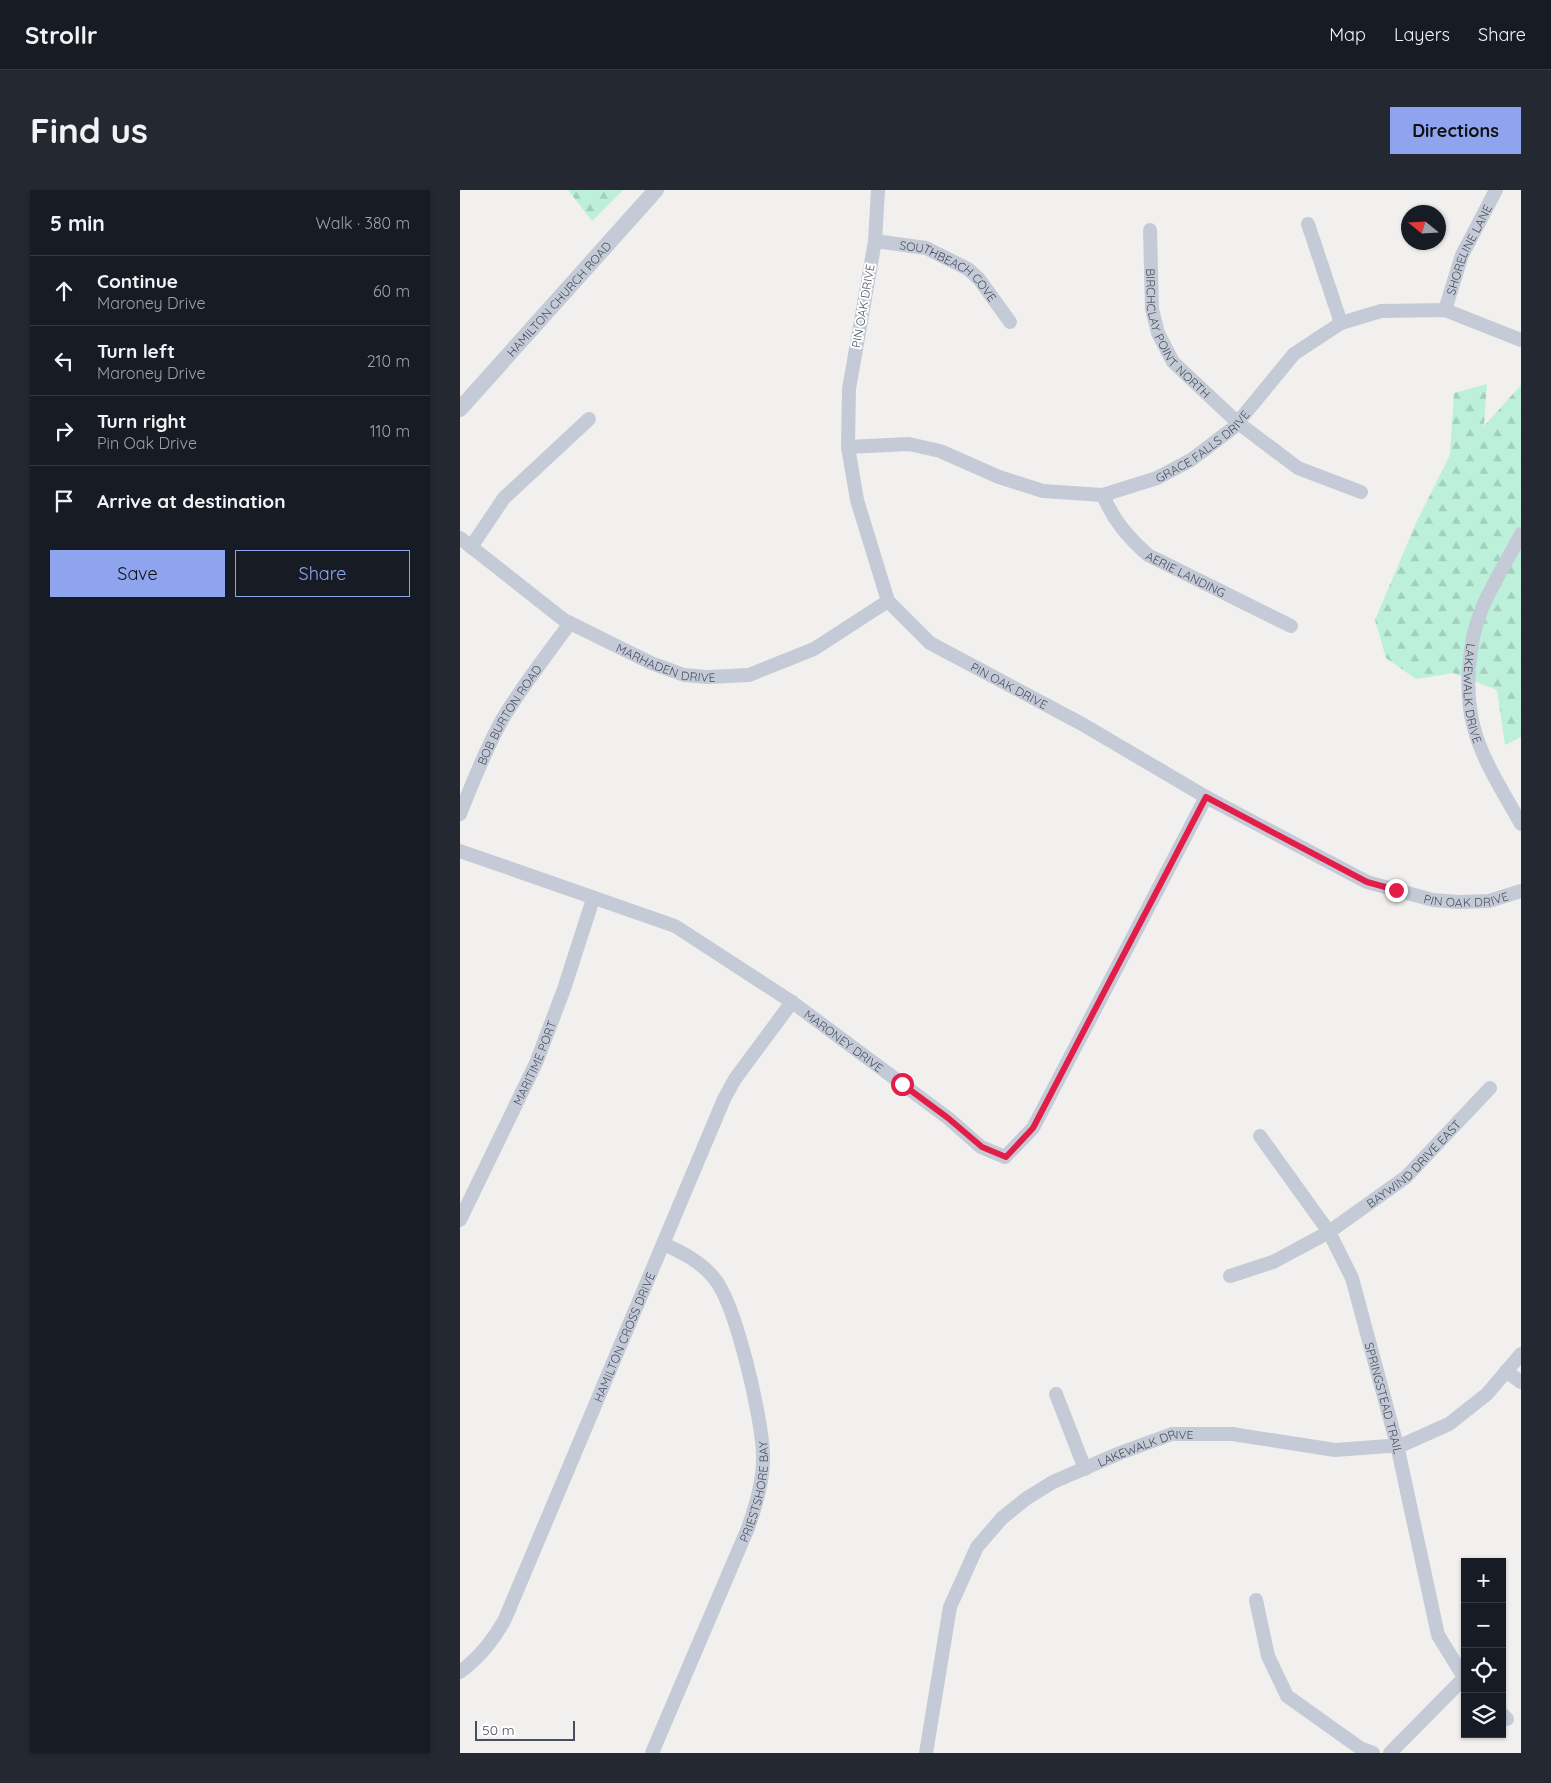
<!DOCTYPE html>
<html lang="en">
<head>
<meta charset="utf-8">
<style>
	:root { --surface:#171b24; --page:#242831; --text:#f1f3f6; --muted:#9ea1a6; --line:#363941; --accent:#8ea4ef }
	body { margin:0; font-family:Quicksand,sans-serif; background:var(--page); color:var(--text) }
	.controls { position:absolute; right:15px; bottom:15px; display:grid; overflow:hidden; border-radius:0px; box-shadow:0 1px 4px #0004 }
	.controls button { width:45px; height:45px; display:grid; place-items:center; padding:0; border:0; border-bottom:1px solid var(--line); background:var(--surface); color:var(--text); font:25px sans-serif }
	.compass { position:absolute; left:941px; top:15px; width:45px; height:45px; border-radius:50%; background:var(--surface); box-shadow:0 1px 4px #0004; rotate:288deg }
	.scale { position:absolute; left:15px; bottom:12px; width:100px; box-sizing:border-box; padding-left:5px; border:2px solid #474e5d; border-top:0; font-size:14px; line-height:18px; white-space:nowrap; color:#474e5d; -webkit-text-stroke:4px #fff; paint-order:stroke }
	.stop { position:absolute; width:15px; height:15px; margin:-11px; border:4px solid #e11d48; border-radius:50%; background:#fff }
	.stop.end { background:#e11d48; border-color:#fff; box-shadow:0 1px 5px #0008 }
	.list { margin:0; padding:0; list-style:none }
	h2 { display:flex; justify-content:space-between; align-items:center; height:65px; margin:0; padding:0 20px; font-size:21px }
	h2 small { font-size:16px; font-weight:400; color:var(--muted) }
	.list li { display:grid; grid-template-columns:32px 1fr auto; gap:15px; align-items:center; box-sizing:border-box; height:70px; padding:0 20px; border-top:1px solid var(--line) }
	.list b { display:block; font-size:19px; white-space:nowrap }
	.list p { margin:0; font-size:16px; white-space:nowrap; color:var(--muted) }
	.list em { font-size:16px; font-style:normal; color:var(--muted) }
	.actions { display:flex; gap:10px; padding:15px 20px }
	.actions a { flex:1; padding:11px 0; border:1px solid var(--accent); border-radius:0px; text-align:center; font-size:18px; color:var(--accent) }
	.actions .main { background:var(--accent); color:#111 }
	.icon { flex:none; width:28px; height:28px; fill:none; stroke:currentColor; stroke-width:2; stroke-linecap:round; stroke-linejoin:round }
	.map { position:relative; flex:none; width:1061px; height:1563px; overflow:hidden; border-radius:0px }
	header { display:flex; align-items:center; gap:30px; box-sizing:border-box; height:70px; padding:0 25px; background:var(--surface); border-bottom:1px solid var(--line) }
	header strong { font-size:24px }
	nav { display:flex; gap:28px; margin-inline-start:auto; font-size:18px }
	.intro { display:flex; align-items:center; justify-content:space-between; box-sizing:border-box; height:120px; padding:0 30px }
	h1 { margin:0; font-size:35px }
	.button { padding:12px 22px; border-radius:0px; background:var(--accent); color:#111; font-size:18px; font-weight:700 }
	main { display:flex; gap:30px; padding:0 30px }
	aside { flex:1; background:var(--surface); border-radius:0px; box-shadow:0 1px 4px #0004 }
	.map>svg:first-child { display:block }
</style>
</head>
<body>
<header>
<strong>Strollr</strong>
<nav><a>Map</a><a>Layers</a><a>Share</a></nav>
</header>
<div class="intro"><h1>Find us</h1><a class="button">Directions</a></div>
<main>
<aside>
<h2>5 min<small>Walk · 380 m</small></h2>
<ul class="list">
<li><svg class="icon" aria-label="ahead" viewBox="0 0 24 24"><path d="M12 20V5M6 11l6-6 6 6"/></svg><div><b>Continue</b><p>Maroney Drive</p></div><em>60 m</em></li>
<li><svg class="icon" aria-label="left" viewBox="0 0 24 24"><path d="M17 20v-9H6M10 6l-5 5 5 5"/></svg><div><b>Turn left</b><p>Maroney Drive</p></div><em>210 m</em></li>
<li><svg class="icon" aria-label="right" viewBox="0 0 24 24"><path d="M7 20v-9h11M14 6l5 5-5 5"/></svg><div><b>Turn right</b><p>Pin Oak Drive</p></div><em>110 m</em></li>
<li><svg class="icon" aria-label="arrive" viewBox="0 0 24 24"><path d="M6 21V4h12l-3 4 3 4H6"/></svg><div><b>Arrive at destination</b></div></li>
</ul>
<div class="actions"><a class="main">Save</a><a>Share</a></div>
</aside>
<div class="map">
<svg width="1061" height="1563" viewBox="0 0 1061 1563">
	<defs>
		<pattern id="forest-firs" width="22" height="20" patternUnits="userSpaceOnUse" patternTransform="scale(1.25)"><rect width="22" height="20" fill="#bcf0db"/><path d="M5 1l3.5 6h-7zM16 11l3.5 6h-7z" fill="#a3cfbe"/></pattern>
	</defs>
	<rect width="100%" height="100%" fill="#f2f0ef"/>
	<path fill="url(#forest-firs)" d="M108,0H163L132,31Z
		M1027,194L1024,236L1061,195V547L1045,555L1037,500L993,483L956,489L926,468L915,430L956,333L990,265L994,203Z"/>
	<g fill="none" stroke-linecap="round" stroke-linejoin="round">
		<g stroke="#c5cbd6" stroke-width="14">
			<path id="s1" d="M418,0L415,51L389,199L388,257L397,310L428,411L470,453L622,534L746,607L907,692L973,710L999,712L1029,711L1061,701"/>
			<path d="M848,34L881,133"/>
			<path id="s2" d="M690,40L692,119L698,143L713,172L777,232L838,278L901,302"/>
			<path id="s3" d="M415,51L466,58L508,79L519,89L550,132"/>
			<path id="s4" d="M985,120L1002,65L1036,0"/>
			<path id="s5" d="M388,257L449,254L480,261L539,287L583,301L643,305L697,288L731,270L773,238L834,164L881,133L921,121L985,120L1061,150"/>
			<path id="s6" d="M643,305C653,330 668,347 688,365L831,436"/>
			<path id="s7" d="M1061,344C1048,369 1033,393 1022,418C1008,453 1004,502 1014,538C1023,572 1044,603 1061,634"/>
			<path id="s8" d="M0,348L104,430L191,473L224,485L248,487L289,485L354,459L428,411"/>
			<path d="M11,357L44,308L129,229"/>
			<path id="s9" d="M0,624C13,592 25,560 42,530C62,496 87,465 110,433"/>
			<path id="s10" d="M0,661L215,736L332,812L488,928L521,957L545,967L573,938L746,607"/>
			<path id="s11" d="M800,946L869,1042L892,1088L937,1255L978,1445L1005,1489"/>
			<path id="s12" d="M0,1030L76,873L104,799L133,709"/>
			<path id="s13" d="M770,1086L813,1072L869,1042L946,987L1030,898"/>
			<path d="M1046,1181L1061,1192"/>
			<path d="M596,1204L625,1279"/>
			<path d="M796,1410L808,1466L827,1506L900,1558L913,1563"/>
			<path id="s14" d="M0,1482C20,1467 33,1451 45,1429L264,909L275,889L332,812"/>
			<path d="M1042,1524L1047,1529"/>
			<path id="s15" d="M192,1563L288,1338C296,1315 304,1289 303,1264C302,1228 276,1114 254,1088C240,1071 223,1063 204,1054"/>
			<path id="s16" d="M466,1563L490,1417L517,1357L542,1328L567,1308L593,1292L660,1263L712,1244H772L875,1260L942,1255L989,1234L1027,1204L1061,1164"/>
			<path d="M930,1563L1004,1488"/>
		</g>
		<path stroke="#c5cbd6" stroke-width="16" id="s17" d="M0,219L196,0"/>
	</g>
	<g fill="none" stroke-linecap="round" stroke-linejoin="round">
		<path stroke="#e11d48" stroke-width="6" d="M442,894L488,928L522,957L546,967L573,938L746,607L907,692L936,700"/>
	</g>
	<g text-anchor="middle" dominant-baseline="central" stroke-width="4" stroke-linejoin="round" paint-order="stroke">
		<g font-size="12" fill="#474e5d" stroke="#fff">
			<text stroke="none"><textPath href="#s4" startOffset="65">SHORELINE LANE</textPath></text>
			<text stroke="none"><textPath href="#s3" startOffset="82">SOUTHBEACH COVE</textPath></text>
			<text stroke="none"><textPath href="#s17" startOffset="148">HAMILTON CHURCH ROAD</textPath></text>
			<text transform="translate(403 116) rotate(-80)">PIN OAK DRIVE</text>
			<text stroke="none"><textPath href="#s2" startOffset="112">BIRCHCLAY POINT NORTH</textPath></text>
			<text stroke="none"><textPath href="#s5" startOffset="376">GRACE FALLS DRIVE</textPath></text>
			<text stroke="none"><textPath href="#s6" startOffset="118">AERIE LANDING</textPath></text>
			<text stroke="none"><textPath href="#s8" startOffset="244">MARHADEN DRIVE</textPath></text>
			<text stroke="none"><textPath href="#s1" startOffset="568">PIN OAK DRIVE</textPath></text>
			<text stroke="none"><textPath href="#s7" startOffset="171">LAKEWALK DRIVE</textPath></text>
			<text stroke="none"><textPath href="#s9" startOffset="111">BOB BURTON ROAD</textPath></text>
			<text stroke="none"><textPath href="#s1" startOffset="1078">PIN OAK DRIVE</textPath></text>
			<text stroke="none"><textPath href="#s10" startOffset="432">MARONEY DRIVE</textPath></text>
			<text stroke="none"><textPath href="#s12" startOffset="174">MARITIME PORT</textPath></text>
			<text stroke="none"><textPath href="#s13" startOffset="218">BAYWIND DRIVE EAST</textPath></text>
			<text stroke="none"><textPath href="#s14" startOffset="376">HAMILTON CROSS DRIVE</textPath></text>
			<text stroke="none"><textPath href="#s11" startOffset="294">SPRINGSTEAD TRAIL</textPath></text>
			<text stroke="none"><textPath href="#s16" startOffset="414">LAKEWALK DRIVE</textPath></text>
			<text stroke="none"><textPath href="#s15" startOffset="282">PRIESTSHORE BAY</textPath></text>
		</g>
	</g>
</svg>
<div class="controls">
<button>+</button>
<button>−</button>
<button><svg class="icon" aria-label="locate" viewBox="0 0 24 24"><circle cx="12" cy="12" r="6"/><path d="M12 2v4M12 18v4M2 12h4M18 12h4"/></svg></button>
<button><svg class="icon" aria-label="layers" viewBox="0 0 24 24"><path d="M12 4l9 5-9 5-9-5zM3 14l9 5 9-5"/></svg></button>
</div>
<svg class="compass" viewBox="-18 -18 36 36"><path d="M0-13l5 13h-10z" fill="#e53935"/><path d="M0 13l5-13h-10z" fill="#9ea1a6"/></svg>
<div class="scale">50 m</div>
<div class="stop" style="left:442px;top:894px"></div>
<div class="stop end" style="left:936px;top:700px"></div>
</div>
</main>
</body>
</html>
